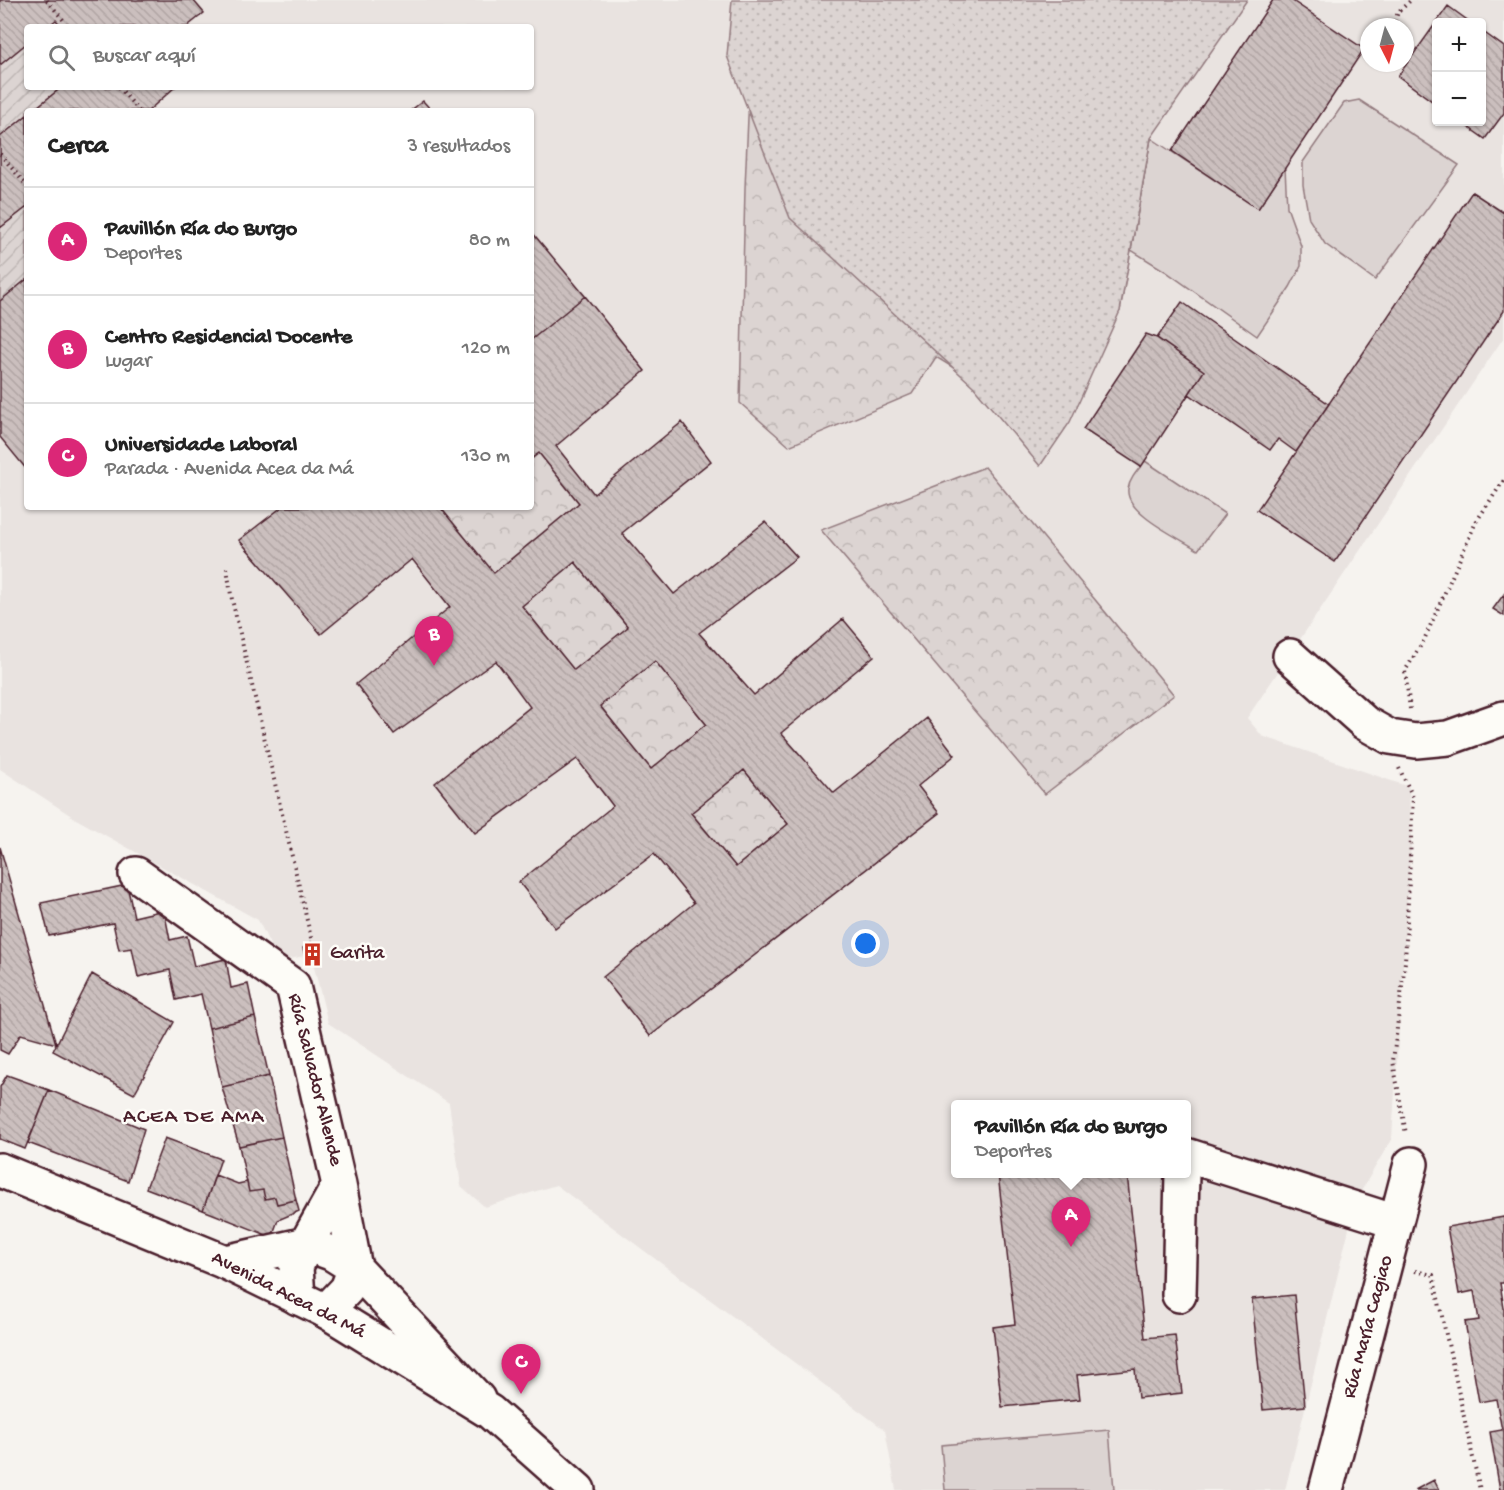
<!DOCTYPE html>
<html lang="es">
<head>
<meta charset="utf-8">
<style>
	:root { --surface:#fff; --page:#f2f2f2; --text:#222; --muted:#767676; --line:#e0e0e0; --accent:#db2777 }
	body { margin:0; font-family:"Gochi Hand",sans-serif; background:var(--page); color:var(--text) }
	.controls { position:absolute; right:18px; top:18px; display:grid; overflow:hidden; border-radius:6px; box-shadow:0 2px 4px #0004 }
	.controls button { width:54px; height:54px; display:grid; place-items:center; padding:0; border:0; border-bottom:2px solid var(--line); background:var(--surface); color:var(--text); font:30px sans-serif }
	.compass { position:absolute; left:1360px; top:18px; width:54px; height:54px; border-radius:50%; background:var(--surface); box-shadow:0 2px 4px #0004; rotate:174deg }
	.you { position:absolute; left:866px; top:944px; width:21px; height:21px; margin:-15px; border:4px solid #fff; border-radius:50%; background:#1a73e8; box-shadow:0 0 0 9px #1a73e833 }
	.badge { display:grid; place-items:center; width:39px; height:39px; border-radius:50%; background:var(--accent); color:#fff; font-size:20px; font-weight:700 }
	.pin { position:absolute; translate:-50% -50px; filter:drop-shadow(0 2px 3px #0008) }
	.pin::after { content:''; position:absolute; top:32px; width:21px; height:18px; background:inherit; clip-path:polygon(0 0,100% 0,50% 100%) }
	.popup { position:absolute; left:951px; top:1100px; width:240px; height:78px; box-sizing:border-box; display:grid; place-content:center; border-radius:6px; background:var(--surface); filter:drop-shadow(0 2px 4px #0005); font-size:20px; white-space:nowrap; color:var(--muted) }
	.popup b { font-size:22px; color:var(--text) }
	.popup::after { content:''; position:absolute; left:50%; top:100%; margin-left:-12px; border:12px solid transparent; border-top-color:var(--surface) }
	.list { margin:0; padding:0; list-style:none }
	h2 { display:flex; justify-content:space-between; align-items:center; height:78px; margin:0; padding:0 24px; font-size:26px }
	h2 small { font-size:20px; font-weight:400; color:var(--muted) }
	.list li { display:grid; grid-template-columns:39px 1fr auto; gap:18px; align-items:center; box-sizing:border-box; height:108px; padding:0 24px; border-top:2px solid var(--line) }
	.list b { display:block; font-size:22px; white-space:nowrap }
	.list p { margin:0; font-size:20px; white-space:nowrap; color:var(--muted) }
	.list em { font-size:20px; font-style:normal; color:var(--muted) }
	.icon { flex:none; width:33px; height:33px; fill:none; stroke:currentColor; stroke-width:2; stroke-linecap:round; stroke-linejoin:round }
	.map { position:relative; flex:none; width:1504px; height:1490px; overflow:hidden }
	.search { position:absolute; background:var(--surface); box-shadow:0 2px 4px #0004; left:24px; top:24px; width:510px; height:66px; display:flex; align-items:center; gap:15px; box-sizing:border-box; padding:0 21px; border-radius:6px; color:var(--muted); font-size:22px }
	.panel { position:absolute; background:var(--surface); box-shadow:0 2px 4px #0004; left:24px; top:108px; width:510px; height:402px; border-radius:6px }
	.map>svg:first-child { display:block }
</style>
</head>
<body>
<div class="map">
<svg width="1504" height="1490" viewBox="0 0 1504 1490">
	<defs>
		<pattern id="forest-crowns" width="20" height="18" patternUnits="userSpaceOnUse" patternTransform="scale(1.5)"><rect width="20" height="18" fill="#dcd4d2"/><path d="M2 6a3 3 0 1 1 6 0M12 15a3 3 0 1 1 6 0" fill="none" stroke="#beb6b4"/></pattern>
		<pattern id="park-dots" width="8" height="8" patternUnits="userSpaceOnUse" patternTransform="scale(1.5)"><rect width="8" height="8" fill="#dcd4d2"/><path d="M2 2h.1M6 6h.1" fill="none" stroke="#beb6b4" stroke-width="1.8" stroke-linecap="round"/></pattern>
		<pattern id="garden-furrows" width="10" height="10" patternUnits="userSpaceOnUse" patternTransform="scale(1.5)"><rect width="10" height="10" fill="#dcd4d2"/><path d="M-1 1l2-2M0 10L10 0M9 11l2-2" fill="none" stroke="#beb6b4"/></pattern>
		<pattern id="building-back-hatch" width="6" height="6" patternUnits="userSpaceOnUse" patternTransform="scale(1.5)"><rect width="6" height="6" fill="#cbbfbe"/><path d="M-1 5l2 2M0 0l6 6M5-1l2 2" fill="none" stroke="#b0a4a3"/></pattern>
	</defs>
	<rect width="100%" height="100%" fill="#f6f3ef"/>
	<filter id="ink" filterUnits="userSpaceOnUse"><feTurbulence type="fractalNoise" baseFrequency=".0167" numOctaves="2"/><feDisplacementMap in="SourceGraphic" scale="12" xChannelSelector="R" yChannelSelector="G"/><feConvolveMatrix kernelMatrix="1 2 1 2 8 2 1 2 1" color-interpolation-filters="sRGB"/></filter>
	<g filter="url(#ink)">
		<path fill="#e9e3e0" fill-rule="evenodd" d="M0,0H732L727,56L973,386L1040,466L1120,311L1151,138L1247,0H1504V337L1247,718L1262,736L1409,787L1411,842L1392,1138L1356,1200L1285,1490H896L885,1430L556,1185L485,1207L461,1186L449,1103L328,1023L311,955L278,961L258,920L76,819L0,769ZM1436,22H1482V122H1436ZM27,27H531V87H27ZM1369,27H1405V63H1369ZM27,111H531V507H27ZM956,1104H1186V1174H956Z"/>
		<path fill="#dcd4d2" stroke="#937a7e" stroke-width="1.5" d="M1359,100L1459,165L1375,280L1325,244L1309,219L1303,185V162L1344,103Z
			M1151,138L1258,209L1285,168L1287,207L1301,246V266L1290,287L1257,336L1165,271L1131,250Z
			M1145,461L1225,514L1198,550C1180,538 1125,514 1128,489C1130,478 1138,470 1145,461Z
			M1109,1430L1114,1490H945L941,1445Z"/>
		<path fill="url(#forest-crowns)" stroke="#937a7e" stroke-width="1.5" d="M753,0L1151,138L1120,311L1009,402L936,357L912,394L789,446L740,403L745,188Z
			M539,453L579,503L494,573L440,507H531V457L533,458Z
			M985,467L1174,695L1045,794L821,530Z
			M575,562L628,627L574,670L522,606Z
			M655,661L706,724L651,769L600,706Z
			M744,770L788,824L736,867L691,813Z"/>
		<path fill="url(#park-dots)" stroke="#937a7e" stroke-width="1.5" d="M732,0H1247L1151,138L1120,311L1070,422L1040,466L973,386L790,218L727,56Z"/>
		<path fill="url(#garden-furrows)" stroke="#937a7e" stroke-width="1.5" d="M27,43V87H62L32,111H27V115L0,137V65Z
			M27,207V279L0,301V228Z"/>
		<path fill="url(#building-back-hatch)" stroke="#4a1f2b" stroke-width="1.5" fill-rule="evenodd" d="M0,0H193L204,13L189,25L190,27H62L56,20L47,27H27V43L0,65Z
			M1273,0H1291L1364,49L1258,209L1172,151Z
			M1448,6L1470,22H1436V104L1398,76Z
			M1482,31L1504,47V113L1485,139L1461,122H1482Z
			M62,87H175L148,111H32Z
			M423,101L432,111H410Z
			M27,115V207L0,228V137Z
			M1472,192L1504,213V311L1335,562L1257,510Z
			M531,231L585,296L531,340Z
			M27,279V470L0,437V301Z
			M585,296L645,371L556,446L594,494L682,422L711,461L622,533L674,594L765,522L797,557L699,633L754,695L843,619L874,656L781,733L834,793L927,718L955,755L918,786L939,813L650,1036L603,977L694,903L654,854L555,928L519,882L613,806L577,759L475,833L435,783L530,707L496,661L394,734L356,684L450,607L412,559L321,634L239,540L282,507H440L494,573L579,503L539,453L532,458L531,457V340ZM575,562L628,627L574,670L522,606ZM655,661L706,724L651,769L600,706ZM744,770L788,824L736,867L691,813Z
			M1182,302L1329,404L1296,452L1278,439L1270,450L1189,394L1204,371L1157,338Z
			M1146,334L1157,338L1204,371L1141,467L1083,429Z
			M1504,594V616L1493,609Z
			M0,847L56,1044L21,1034L8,1054L0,1050Z
			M127,885L134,917L164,910L170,940L187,936L194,966L226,959L231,988L248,984L255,1017L209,1028L201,994L176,1000L170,970L138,977L132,948L119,950L113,923L49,936L41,903Z
			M316,945L320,960L307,963L303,948Z
			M92,974L174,1022L134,1094L53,1051Z
			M255,1017L269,1076L222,1087L209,1028Z
			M7,1075L49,1090L25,1149L0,1139V1087Z
			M269,1076L282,1137L239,1146L222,1087Z
			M49,1090L144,1129L128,1181L28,1143Z
			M282,1137L296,1200L277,1204L275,1197L265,1199L263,1190L249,1192L239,1146Z
			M165,1138L221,1159L203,1210L146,1188Z
			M998,1174H1127L1145,1338L1175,1335L1182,1393L1138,1398L1135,1369L1077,1375L1080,1399L1002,1407L993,1327L1015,1324Z
			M215,1175L238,1184L247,1182L249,1192L263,1190L265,1199L275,1197L277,1204L296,1200L299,1211L278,1220L272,1237L203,1210Z
			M1504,1217V1283H1500L1504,1308V1490H1500L1490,1432L1502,1430L1496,1399L1479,1402L1465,1322L1479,1320L1474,1291L1459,1294L1447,1227Z
			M1294,1295L1305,1406L1263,1410L1252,1299Z
			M1434,1480L1439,1490H1415Z"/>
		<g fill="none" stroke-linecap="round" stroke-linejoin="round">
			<defs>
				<path id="minor" d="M1290,656L1365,723L1390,737L1416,741L1448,738L1504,718
					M136,874L293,986L339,1185L355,1268L478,1399
					M1186,1155L1396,1222
					M225,1262L306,1244L339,1185
					M1179,1295L1182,1174
					M298,1298L296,1267L306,1244L331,1253L355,1268L347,1289L326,1311
					M1326,1490L1411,1164"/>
				<path id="major" d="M0,1170L225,1262L326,1311L490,1412L578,1490"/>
			</defs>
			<use href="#minor" stroke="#4a1f2b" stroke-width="38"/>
			<use href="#major" stroke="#4a1f2b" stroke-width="38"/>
			<path stroke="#4a1f2b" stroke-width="4" stroke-dasharray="1.5 4.5" stroke-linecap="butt" d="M47,0L69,27
				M1393,27L1398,12L1411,0
				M1380,64V63
				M119,87L139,111
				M0,154L27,186
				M227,568L231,595L312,942L306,944L308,955
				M1410,709L1405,671L1424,640L1476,522L1504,480
				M1399,768L1413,797L1405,962L1393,1061L1406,1134
				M1415,1271L1433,1275L1480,1490"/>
			<use href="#minor" stroke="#fdfcf7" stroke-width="33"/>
			<use href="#major" stroke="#fdfcf7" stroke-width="33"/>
		</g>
	</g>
	<defs>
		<symbol id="building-bare" viewBox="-9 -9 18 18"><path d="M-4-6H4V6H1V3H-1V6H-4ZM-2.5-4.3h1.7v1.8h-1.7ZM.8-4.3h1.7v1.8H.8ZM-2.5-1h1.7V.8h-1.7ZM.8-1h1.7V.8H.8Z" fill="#c8321e" stroke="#fdfcf7" stroke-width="2.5" paint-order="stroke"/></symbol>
	</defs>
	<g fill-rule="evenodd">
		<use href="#building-bare" x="296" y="938" width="33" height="33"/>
	</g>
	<g text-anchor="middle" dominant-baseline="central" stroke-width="5" stroke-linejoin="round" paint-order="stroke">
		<g font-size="20" fill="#4a1f2b" stroke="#fdfcf7" text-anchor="start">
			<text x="330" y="954">Garita</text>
		</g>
		<g font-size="20" fill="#4a1f2b" stroke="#fdfcf7">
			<text transform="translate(314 1080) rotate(76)">Rúa Salvador Allende</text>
			<text transform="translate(288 1296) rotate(27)">Avenida Acea da Má</text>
			<text transform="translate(1369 1327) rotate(-75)">Rúa María Cagiao</text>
		</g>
		<g font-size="21" letter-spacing="1.5" fill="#4a1f2b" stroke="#fdfcf7">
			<text x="194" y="1118">ACEA DE AMA</text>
		</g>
	</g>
</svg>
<div class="controls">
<button>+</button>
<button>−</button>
</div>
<svg class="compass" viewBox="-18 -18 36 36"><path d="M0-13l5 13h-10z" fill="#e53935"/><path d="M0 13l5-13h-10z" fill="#767676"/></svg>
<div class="you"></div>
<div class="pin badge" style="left:1071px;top:1247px">A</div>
<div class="popup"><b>Pavillón Ría do Burgo</b>Deportes</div>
<div class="pin badge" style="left:434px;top:666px">B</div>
<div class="pin badge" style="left:521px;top:1394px">C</div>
<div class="search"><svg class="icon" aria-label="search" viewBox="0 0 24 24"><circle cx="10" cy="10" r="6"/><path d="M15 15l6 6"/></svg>Buscar aquí</div>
<section class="panel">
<h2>Cerca<small>3 resultados</small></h2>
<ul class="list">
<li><span class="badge">A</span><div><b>Pavillón Ría do Burgo</b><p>Deportes</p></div><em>80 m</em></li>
<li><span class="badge">B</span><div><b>Centro Residencial Docente</b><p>Lugar</p></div><em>120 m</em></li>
<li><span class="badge">C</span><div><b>Universidade Laboral</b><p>Parada · Avenida Acea da Má</p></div><em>130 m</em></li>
</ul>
</section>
</div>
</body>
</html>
